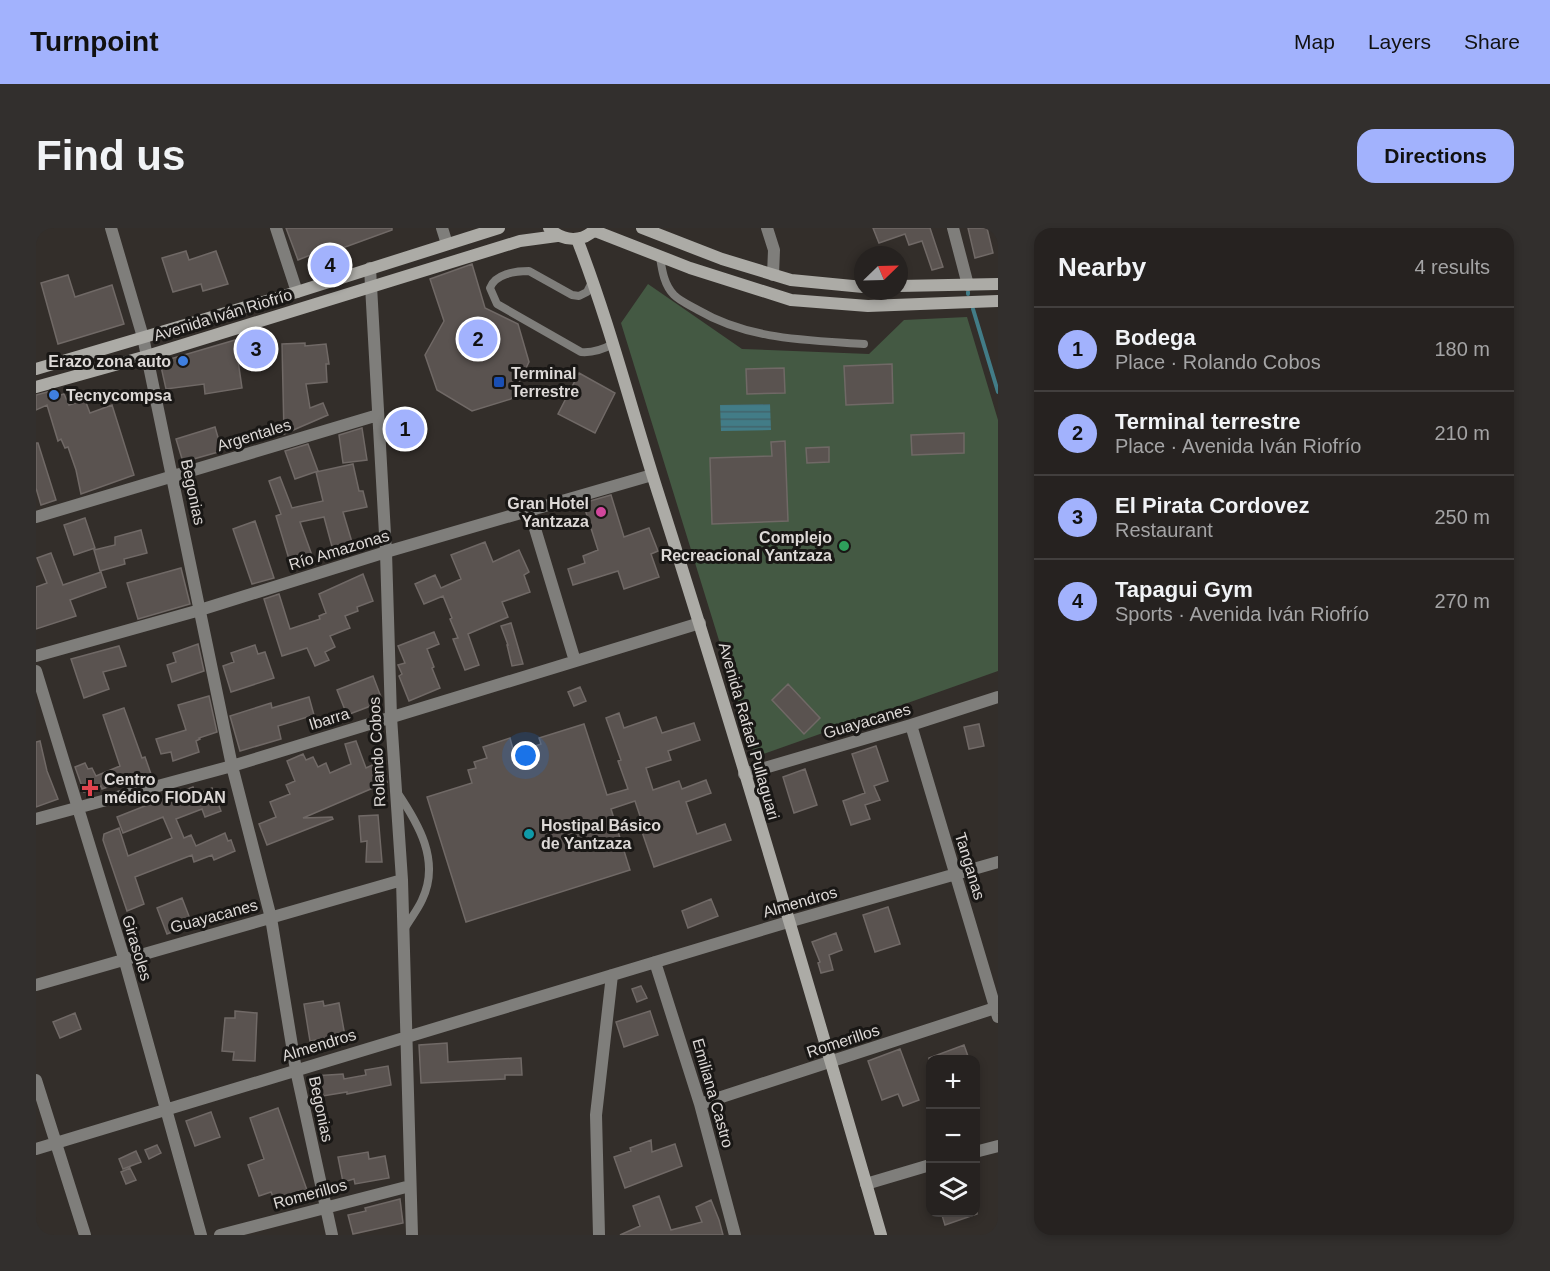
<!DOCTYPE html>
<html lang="en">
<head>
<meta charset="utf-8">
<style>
	:root { --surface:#262220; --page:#322f2d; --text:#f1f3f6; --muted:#a4a4a5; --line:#423f3e; --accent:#a2b2fd }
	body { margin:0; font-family:Helvetica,sans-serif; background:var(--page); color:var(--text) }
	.controls { position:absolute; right:18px; bottom:18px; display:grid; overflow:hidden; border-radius:12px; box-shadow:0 3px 9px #0003 }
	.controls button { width:54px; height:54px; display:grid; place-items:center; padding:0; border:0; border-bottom:2px solid var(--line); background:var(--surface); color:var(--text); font:30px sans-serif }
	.compass { position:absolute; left:818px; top:18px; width:54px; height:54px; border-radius:50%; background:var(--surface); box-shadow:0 3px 9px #0003; rotate:67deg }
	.you { position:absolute; left:490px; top:528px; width:21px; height:21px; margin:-15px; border:4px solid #fff; border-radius:50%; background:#1a73e8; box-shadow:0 0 0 9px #1a73e833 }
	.badge { display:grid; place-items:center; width:39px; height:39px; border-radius:50%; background:var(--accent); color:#111; font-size:20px; font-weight:700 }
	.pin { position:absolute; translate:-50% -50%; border:3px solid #fff; box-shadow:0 2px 6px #0006 }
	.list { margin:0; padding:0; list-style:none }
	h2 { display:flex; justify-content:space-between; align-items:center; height:78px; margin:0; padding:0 24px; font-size:26px }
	h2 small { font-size:20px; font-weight:400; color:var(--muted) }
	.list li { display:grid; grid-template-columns:39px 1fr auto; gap:18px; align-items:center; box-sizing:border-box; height:84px; padding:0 24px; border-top:2px solid var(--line) }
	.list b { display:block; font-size:22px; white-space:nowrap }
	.list p { margin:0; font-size:20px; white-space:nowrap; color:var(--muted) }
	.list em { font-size:20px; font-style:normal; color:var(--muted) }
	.icon { flex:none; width:33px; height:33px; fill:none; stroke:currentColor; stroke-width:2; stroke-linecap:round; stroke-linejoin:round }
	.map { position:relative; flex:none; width:962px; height:1007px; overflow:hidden; border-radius:18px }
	header { display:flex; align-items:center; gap:36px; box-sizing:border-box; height:84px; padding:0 30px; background:var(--accent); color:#111 }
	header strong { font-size:28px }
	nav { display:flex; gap:33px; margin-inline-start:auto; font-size:21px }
	.intro { display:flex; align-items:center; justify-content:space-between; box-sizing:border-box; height:144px; padding:0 36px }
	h1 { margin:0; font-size:42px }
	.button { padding:15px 27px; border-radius:18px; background:var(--accent); color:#111; font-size:21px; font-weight:700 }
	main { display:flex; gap:36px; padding:0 36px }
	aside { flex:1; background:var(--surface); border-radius:18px; box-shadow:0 3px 9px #0003 }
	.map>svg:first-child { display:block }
</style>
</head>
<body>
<header>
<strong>Turnpoint</strong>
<nav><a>Map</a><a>Layers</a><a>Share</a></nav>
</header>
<div class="intro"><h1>Find us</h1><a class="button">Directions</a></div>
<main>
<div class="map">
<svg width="962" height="1007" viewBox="0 0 962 1007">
	<defs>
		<pattern id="water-rules" width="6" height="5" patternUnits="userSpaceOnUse" patternTransform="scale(1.5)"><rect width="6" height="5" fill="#427c87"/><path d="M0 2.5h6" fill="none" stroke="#42646b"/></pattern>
	</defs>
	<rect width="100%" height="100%" fill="#332e2a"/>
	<path fill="#445943" d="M612,56L706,121L833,126L868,92L931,89L962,192V443L719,529L585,95Z"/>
	<path fill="url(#water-rules)" d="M734,176L735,202L685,203L684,177Z"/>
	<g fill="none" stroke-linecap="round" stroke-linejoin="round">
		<path stroke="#427c87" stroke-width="4" d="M932,64V66
			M937,81L962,164"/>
	</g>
	<path fill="#5a5350" stroke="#706966" stroke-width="1.5" d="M250,0H356V2L312,18L288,26L287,22L262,32Z
		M837,0H894L907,39L896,42L886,13L873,17L869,6L843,15Z
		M932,0H951L957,25L939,30Z
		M150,23L153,32L180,23L192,56L167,63L165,56L137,64L126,30Z
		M436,36L449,80L482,96L493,134L475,171L436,183L401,162L389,127L408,93L394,51Z
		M32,47L39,69L76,57L88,96L22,116L5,55Z
		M199,112L206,160L169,166L168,156L130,161L124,134Z
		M269,115V118L290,116L293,136H290L291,154L270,156L274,180L287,175L292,187L248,206L246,116Z
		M856,136L857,175L810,177L808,138Z
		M748,140L749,165L711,166L710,141Z
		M543,145L579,165L559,205L522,186Z
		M19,162L21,168L28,166L33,177L49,172L54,185L76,177L98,247L45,266L40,242L32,219L29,220L25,211L22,213L11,177L0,182V167Z
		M376,189L377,208L361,212L360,193Z
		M179,199L186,223L147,234L140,211Z
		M326,200L331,232L307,235L303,207Z
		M928,205V225L876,227L875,207Z
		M749,213L752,293L676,296L674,230L736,228L735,214Z
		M0,215H2L20,272L5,277L0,260Z
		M272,216L282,243L259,251L249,223Z
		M793,219V234L771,235L770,220Z
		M317,236L323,263H327L331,279L307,284L318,321L298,326L288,289L264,294L278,333L256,341L240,288L245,286L233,253L244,249L256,280L287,273L280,244Z
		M575,267L588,309L613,300L622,323L615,326L623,349L588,361L582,343L537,357L532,341L549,335L547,328L562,322L547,275Z
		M49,290L59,320L38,327L28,297Z
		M219,293L238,350L216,356L197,301Z
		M105,302L111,325L88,331L89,336L64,343L58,322L79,317V309Z
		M449,314L457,334L483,322L493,344L488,347L494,364L466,374L472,389L432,406L443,437L429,442L417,411L422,410L414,391L416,390L407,368L388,376L379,356L399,347L405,360L425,351L415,327Z
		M15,325L27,357L65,344L70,359L34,372L40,388L0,401V359L11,355L1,330Z
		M145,340L154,376L102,391L91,355Z
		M327,346L337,373L321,379L322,383L309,388L314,400L294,408L299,419L289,424L293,432L279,438L271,420L246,428L228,371L243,366L254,401L284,391L283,388L290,385L283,366Z
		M475,395L487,436L476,438L471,417H472L465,398Z
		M398,404L403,416L391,421L398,439L396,440L404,460L373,473L363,448L366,446L362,437L369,435L362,418Z
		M162,416L168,443L136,454L131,437L140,434L137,425Z
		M219,417L222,426L229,424L238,450L195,464L187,438L198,434L195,425Z
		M83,418L90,438L67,444L73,461L48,470L35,431Z
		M337,448L345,469L338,472L340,476L311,487L301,462Z
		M752,456L784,490L768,506L736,472Z
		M544,459L550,473L538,478L532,464Z
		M173,468L181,504L163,510L164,511L160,513L163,524L137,533L135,524L125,526L120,511L150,502L142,477Z
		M273,469L278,487L242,498L245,511L204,523L194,488L235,475L236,480Z
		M88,480L106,530L109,529L116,549L87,556L86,554L66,561L65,558L48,564L39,539L49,535L52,541L56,540L60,548L84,538L67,487Z
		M583,485L588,500L620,489L626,505L658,495L664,512L632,523L635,532L610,540L617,562L643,553L646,561L670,552L675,565L650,574L661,606L689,596L695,612L618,639L603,595L606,594L599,573L575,581L594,642L430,694L391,569L436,555L432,542L440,540L438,534L451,530L447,519L474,510L478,525L505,516L503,510L548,496L571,567L592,561L582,533L585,532L570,490Z
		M943,496L948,518L933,521L928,499Z
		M4,513L11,543L22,571L0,579V514Z
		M320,513L330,540L343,534L351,554L267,590L296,589L297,591L231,617L223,596L240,589L234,574L254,566L250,557L259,553L251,533L267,526L270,532L277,529L282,539L290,535L294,545L315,536L309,516Z
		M840,518L852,553L838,558L844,572L829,577L834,591L815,597L807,573L829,565L816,526Z
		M769,541L781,577L758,585L747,549Z
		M157,559L160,567L176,560L185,583L169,589L166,581L140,591L148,610L155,607L160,618L189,605L192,613L195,612L199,623L178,632L176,627L158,634L156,627L99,649L108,676L91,683L67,612L68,606L83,600L92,628L136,610L127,589L87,605L81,589Z
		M342,587L346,634H330L331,613L325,614L323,588Z
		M146,670L156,696L131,706L121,680Z
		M675,671L682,688L652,700L646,683Z
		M852,679L864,716L839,724L827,687Z
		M800,705L806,722L793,727L797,742L785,745L782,735L784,734L776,714Z
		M605,758L611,770L601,774L596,761Z
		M287,773L288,778L303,775L309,808L274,813L268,776Z
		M199,783L221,785L219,833L197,832L198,824L186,823L189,790H199Z
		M614,783L622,807L588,819L580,794Z
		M39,785L45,801L24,810L17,794Z
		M411,815L412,834L485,830L486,847H469V851L385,855L383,817Z
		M928,817L933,831H893V830Z
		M864,821L883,872L867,878L862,866L846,872L832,833Z
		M352,838L355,857L311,866V864L281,869L277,848L307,846L308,851L330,847L329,842Z
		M242,880L272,965L240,976L235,964L223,968L212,937L228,931L214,890Z
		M175,884L184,909L159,918L150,893Z
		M615,912L616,924L639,916L646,938L589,960L578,929L595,923L594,920Z
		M121,917L125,925L113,931L109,922Z
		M100,923L105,934L87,941L83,931Z
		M332,924L333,931L349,928L353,950L319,956L318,951L307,954L302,929Z
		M94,940L100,952L90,956L85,944Z
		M623,968L635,1002L666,994L660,979L675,972L683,992L687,1007H584L604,998L597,978Z
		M364,971L367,995L317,1006L312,987L330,983L329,980Z
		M905,984H941V986L909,997Z"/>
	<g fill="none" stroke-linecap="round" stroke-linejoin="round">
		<path stroke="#7f7e7b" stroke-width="8" d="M624,29C626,42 628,57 638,67C644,73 655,78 662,82C713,112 771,112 828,116
			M556,54L551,64L543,68L536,67L493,43C479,43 459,46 454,60L461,76L545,124C557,125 566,122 577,116
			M361,564C382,595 405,633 386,672C382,681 375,690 369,700"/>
		<path stroke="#7f7e7b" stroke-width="12" d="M75,0L107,109L196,538L235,690L260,842L296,1007
			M240,0L261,64
			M406,0L411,16
			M731,0L738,22L737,47
			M917,0L932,57
			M334,40L350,324L355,489L366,652L376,1007
			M494,284L539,433
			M0,289L342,187
			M0,428L164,382L350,324L616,247
			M0,443L88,730L165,1007
			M875,497L962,789
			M708,546L875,497L962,469
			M0,591L196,538L664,395
			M619,734L664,876L699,1007
			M0,757L366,652
			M0,852L49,1007
			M664,876L959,780
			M0,921L752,694L962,634
			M939,924L962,918
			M830,956L894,937
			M184,1007L374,958
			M563,1007L560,887L576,747"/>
		<path stroke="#acaba6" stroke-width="12" d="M513,0C527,14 547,15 560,0
			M606,0L686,31L755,52L827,59
			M559,3L654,40L755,72L832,78L962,73
			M541,11C574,96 596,184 624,271C702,515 774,761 845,1007
			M863,58L962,56
			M0,141L261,64L463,0
			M0,159L111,128L484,13L521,8"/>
	</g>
	<g fill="#3f7fe0" stroke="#191715" stroke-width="2">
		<circle cx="147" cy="133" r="6"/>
		<circle cx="18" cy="167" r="6"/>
	</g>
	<rect fill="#1a4fb4" stroke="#191715" stroke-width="2" x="457" y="148" width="12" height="12" rx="3"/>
	<circle fill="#d1479c" stroke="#191715" stroke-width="2" cx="565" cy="284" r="6"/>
	<circle fill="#2e9e5b" stroke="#191715" stroke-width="2" cx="808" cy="318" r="6"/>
	<path fill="#e0444e" stroke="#191715" stroke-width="2" d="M51 551h6v6h6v6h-6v6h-6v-6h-6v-6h6z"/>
	<circle fill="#0f9aa8" stroke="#191715" stroke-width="2" cx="493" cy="606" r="6"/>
	<g text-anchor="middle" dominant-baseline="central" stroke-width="6" stroke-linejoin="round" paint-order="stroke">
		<g font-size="16" fill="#ddd9d7" stroke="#191715">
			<text transform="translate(187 87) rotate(-17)">Avenida Iván Riofrío</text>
			<text transform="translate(218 207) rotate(-17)">Argentales</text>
			<text transform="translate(157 264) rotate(78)">Begonias</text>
			<text transform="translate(303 322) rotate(-17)">Río Amazonas</text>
			<text transform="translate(293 491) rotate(-17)">Ibarra</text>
			<text transform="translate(831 493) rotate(-16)">Guayacanes</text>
			<text transform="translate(713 503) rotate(74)">Avenida Rafael Pullaguari</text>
			<text transform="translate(341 524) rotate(-93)">Rolando Cobos</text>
			<text transform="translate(934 638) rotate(73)">Tanganas</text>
			<text transform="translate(764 674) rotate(-16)">Almendros</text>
			<text transform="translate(178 688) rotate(-15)">Guayacanes</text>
			<text transform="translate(101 720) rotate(73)">Girasoles</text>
			<text transform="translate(807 813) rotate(-18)">Romerillos</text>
			<text transform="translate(283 817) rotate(-17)">Almendros</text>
			<text transform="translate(677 865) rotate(74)">Emiliana Castro</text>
			<text transform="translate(285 881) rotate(78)">Begonias</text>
			<text transform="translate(274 966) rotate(-15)">Romerillos</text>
		</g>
		<g font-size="16" font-weight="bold" fill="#ddd9d7" stroke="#191715" text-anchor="start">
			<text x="135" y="133" text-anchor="end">Erazo zona auto</text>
			<text x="475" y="145">Terminal<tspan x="475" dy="18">Terrestre</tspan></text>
			<text x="30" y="167">Tecnycompsa</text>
			<text x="553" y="275" text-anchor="end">Gran Hotel<tspan x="553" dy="18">Yantzaza</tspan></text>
			<text x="796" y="309" text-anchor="end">Complejo<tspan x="796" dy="18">Recreacional Yantzaza</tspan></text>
			<text x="68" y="551">Centro<tspan x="68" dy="18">médico FIODAN</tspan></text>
			<text x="505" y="597">Hostipal Básico<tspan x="505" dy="18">de Yantzaza</tspan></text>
		</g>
	</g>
</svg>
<div class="controls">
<button>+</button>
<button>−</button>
<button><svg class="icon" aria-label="layers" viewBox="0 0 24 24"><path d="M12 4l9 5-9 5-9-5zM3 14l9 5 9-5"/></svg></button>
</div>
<svg class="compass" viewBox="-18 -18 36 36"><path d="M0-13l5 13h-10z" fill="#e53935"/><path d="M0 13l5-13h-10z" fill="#a4a4a5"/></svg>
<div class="you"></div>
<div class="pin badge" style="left:369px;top:201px">1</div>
<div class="pin badge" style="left:442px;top:111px">2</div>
<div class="pin badge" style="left:220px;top:121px">3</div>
<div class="pin badge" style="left:294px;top:37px">4</div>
</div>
<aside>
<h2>Nearby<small>4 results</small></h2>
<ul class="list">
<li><span class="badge">1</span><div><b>Bodega</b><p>Place · Rolando Cobos</p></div><em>180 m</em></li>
<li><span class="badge">2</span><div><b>Terminal terrestre</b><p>Place · Avenida Iván Riofrío</p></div><em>210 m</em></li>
<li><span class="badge">3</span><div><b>El Pirata Cordovez</b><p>Restaurant</p></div><em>250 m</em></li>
<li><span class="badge">4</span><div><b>Tapagui Gym</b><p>Sports · Avenida Iván Riofrío</p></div><em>270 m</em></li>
</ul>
</aside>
</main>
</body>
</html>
